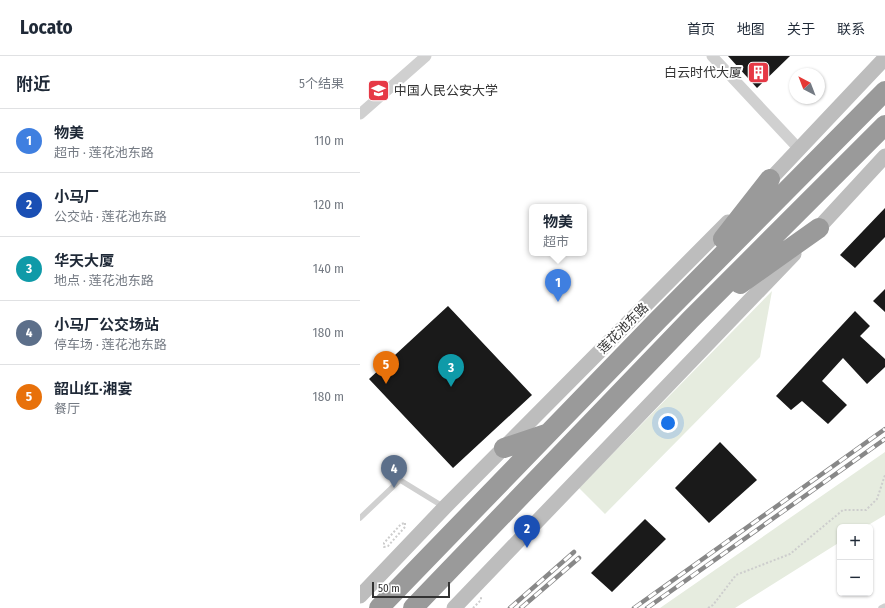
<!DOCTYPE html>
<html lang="zh">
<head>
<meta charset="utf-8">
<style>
	:root { --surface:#fff; --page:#f6f6f7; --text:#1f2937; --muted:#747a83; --line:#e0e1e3; --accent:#7c3aed }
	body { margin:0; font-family:"Fira Sans Condensed","Noto Sans SC",sans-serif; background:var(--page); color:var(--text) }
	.controls { position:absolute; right:12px; bottom:12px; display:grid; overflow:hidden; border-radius:6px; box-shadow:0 1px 3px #0004 }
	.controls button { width:36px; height:36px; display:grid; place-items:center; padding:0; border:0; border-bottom:1px solid var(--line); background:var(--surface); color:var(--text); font:20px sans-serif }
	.compass { position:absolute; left:429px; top:12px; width:36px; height:36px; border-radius:50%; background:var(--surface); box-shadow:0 1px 3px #0004; rotate:318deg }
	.scale { position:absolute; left:12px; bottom:10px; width:78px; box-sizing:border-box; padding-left:4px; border:2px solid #333; border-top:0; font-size:11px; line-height:14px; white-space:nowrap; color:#333; -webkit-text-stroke:3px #fff; paint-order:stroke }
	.you { position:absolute; left:308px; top:367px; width:14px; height:14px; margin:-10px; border:3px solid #fff; border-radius:50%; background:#1a73e8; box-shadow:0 0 0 6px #1a73e833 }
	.badge { display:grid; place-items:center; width:26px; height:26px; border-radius:50%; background:var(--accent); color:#fff; font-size:13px; font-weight:700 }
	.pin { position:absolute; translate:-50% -33px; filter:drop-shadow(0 1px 2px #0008) }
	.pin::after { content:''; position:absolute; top:21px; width:14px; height:12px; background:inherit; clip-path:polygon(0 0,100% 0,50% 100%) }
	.popup { position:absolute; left:169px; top:148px; width:58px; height:52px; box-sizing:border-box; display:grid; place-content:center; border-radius:6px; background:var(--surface); filter:drop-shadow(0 1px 3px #0005); font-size:13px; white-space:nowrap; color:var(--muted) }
	.popup b { font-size:15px; color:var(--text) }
	.popup::after { content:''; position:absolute; left:50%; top:100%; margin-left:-8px; border:8px solid transparent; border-top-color:var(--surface) }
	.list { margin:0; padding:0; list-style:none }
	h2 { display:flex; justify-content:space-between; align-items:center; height:52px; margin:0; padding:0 16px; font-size:17px }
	h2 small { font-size:13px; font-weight:400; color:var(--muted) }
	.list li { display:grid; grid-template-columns:26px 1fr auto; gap:12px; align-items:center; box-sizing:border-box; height:64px; padding:0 16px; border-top:1px solid var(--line) }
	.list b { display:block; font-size:15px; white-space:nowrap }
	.list p { margin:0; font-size:13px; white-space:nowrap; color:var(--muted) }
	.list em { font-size:13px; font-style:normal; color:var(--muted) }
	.map { position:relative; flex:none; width:525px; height:552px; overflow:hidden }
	header { display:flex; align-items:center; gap:24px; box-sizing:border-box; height:56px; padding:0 20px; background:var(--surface); border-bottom:1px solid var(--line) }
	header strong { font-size:19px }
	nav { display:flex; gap:22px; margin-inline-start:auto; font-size:14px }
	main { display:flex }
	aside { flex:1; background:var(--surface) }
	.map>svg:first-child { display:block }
</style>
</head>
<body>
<header>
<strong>Locato</strong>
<nav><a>首页</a><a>地图</a><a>关于</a><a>联系</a></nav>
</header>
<main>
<aside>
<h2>附近<small>5个结果</small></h2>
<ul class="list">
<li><span class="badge" style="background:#3f7fe0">1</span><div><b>物美</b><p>超市 · 莲花池东路</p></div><em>110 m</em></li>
<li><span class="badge" style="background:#1a4fb4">2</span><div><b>小马厂</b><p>公交站 · 莲花池东路</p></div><em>120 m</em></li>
<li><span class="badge" style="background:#0f9aa8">3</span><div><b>华天大厦</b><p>地点 · 莲花池东路</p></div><em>140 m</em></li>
<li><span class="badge" style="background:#5c6f8a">4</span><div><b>小马厂公交场站</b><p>停车场 · 莲花池东路</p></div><em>180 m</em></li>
<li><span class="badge" style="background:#e8710a">5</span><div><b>韶山红·湘宴</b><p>餐厅</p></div><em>180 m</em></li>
</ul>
</aside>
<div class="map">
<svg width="525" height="552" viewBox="0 0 525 552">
	<rect width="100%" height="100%" fill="#fff"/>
	<path fill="#e6ecdf" d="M412,235L400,301L245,458L219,432Z
		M525,396V459L505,471H480V486L375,552H300Z"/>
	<path fill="#1a1a1a" d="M368,0H430L397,32Z
		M525,152V181L495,212L480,199Z
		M525,233V256L513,245Z
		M88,250L172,339L93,412L9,323Z
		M495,255L510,270L500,280L525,303V311L507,328L483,302L462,325L487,349L468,368L442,345L431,354L416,340Z
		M360,386L397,424L349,467L315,432Z
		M285,463L306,483L252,536L231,517Z"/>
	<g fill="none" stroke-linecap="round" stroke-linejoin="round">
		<path stroke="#cdcdcd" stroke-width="2" stroke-dasharray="2 2" stroke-linecap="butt" d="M45,467V471L28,490L24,491V487L41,468Z
			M113,552L121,544V541
			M348,552L353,549L376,519L430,498L483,454H506L517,443L525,419"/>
		<path stroke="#d0d0d0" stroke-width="5.5" d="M0,462L40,424L84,451
			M521,552L525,550"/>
		<path stroke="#d0d0d0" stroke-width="11" d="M352,0L439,93
			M0,58L66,0"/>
		<path stroke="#bdbdbd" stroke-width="15" d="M403,131L525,2
			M452,179L525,100
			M0,540L85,451L368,166
			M94,552L434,198"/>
		<path stroke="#9a9a9a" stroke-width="20" d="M363,183L410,123
			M380,228L459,172
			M144,392L186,378
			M19,552L299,263L525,35
			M53,552L331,263L525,69"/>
		<defs>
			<path id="rail" d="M150,552L214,496
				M161,552L219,502
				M274,552L525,373
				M287,552L525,383"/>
		</defs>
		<use href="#rail" stroke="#888" stroke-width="4.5"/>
		<use href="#rail" stroke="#fff" stroke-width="3" stroke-dasharray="9" stroke-linecap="butt"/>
	</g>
	<defs>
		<symbol id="building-square" viewBox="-11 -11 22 22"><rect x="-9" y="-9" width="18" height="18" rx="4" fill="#e63946" stroke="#fff"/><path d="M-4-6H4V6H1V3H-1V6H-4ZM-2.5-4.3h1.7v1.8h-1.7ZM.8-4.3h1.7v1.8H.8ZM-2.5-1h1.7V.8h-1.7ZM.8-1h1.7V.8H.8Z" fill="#fff"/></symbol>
		<symbol id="university-square" viewBox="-11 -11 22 22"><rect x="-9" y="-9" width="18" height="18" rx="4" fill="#e63946" stroke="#fff"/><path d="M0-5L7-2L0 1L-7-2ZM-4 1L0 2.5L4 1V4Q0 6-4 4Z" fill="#fff"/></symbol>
	</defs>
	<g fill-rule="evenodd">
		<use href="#building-square" x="386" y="4" width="25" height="25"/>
		<use href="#university-square" x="6" y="22" width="25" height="25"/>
	</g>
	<g text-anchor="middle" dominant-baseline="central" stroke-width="4" stroke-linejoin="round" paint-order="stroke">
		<g font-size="13" fill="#333" stroke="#fff" text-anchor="end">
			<text x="382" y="16">白云时代大厦</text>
			<text x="34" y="34" text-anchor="start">中国人民公安大学</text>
		</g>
		<g font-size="13" fill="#333" stroke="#fff">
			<text transform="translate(263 272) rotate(-45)">莲花池东路</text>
		</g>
	</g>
</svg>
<div class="controls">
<button>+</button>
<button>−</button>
</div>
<svg class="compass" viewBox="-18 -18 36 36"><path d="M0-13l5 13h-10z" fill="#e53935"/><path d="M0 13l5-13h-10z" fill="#747a83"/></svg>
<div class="scale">50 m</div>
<div class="you"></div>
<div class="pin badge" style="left:198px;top:246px;background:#3f7fe0">1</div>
<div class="popup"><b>物美</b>超市</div>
<div class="pin badge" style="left:167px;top:492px;background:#1a4fb4">2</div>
<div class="pin badge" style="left:91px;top:331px;background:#0f9aa8">3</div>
<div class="pin badge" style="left:34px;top:432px;background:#5c6f8a">4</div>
<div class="pin badge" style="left:26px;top:328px;background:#e8710a">5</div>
</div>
</main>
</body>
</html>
